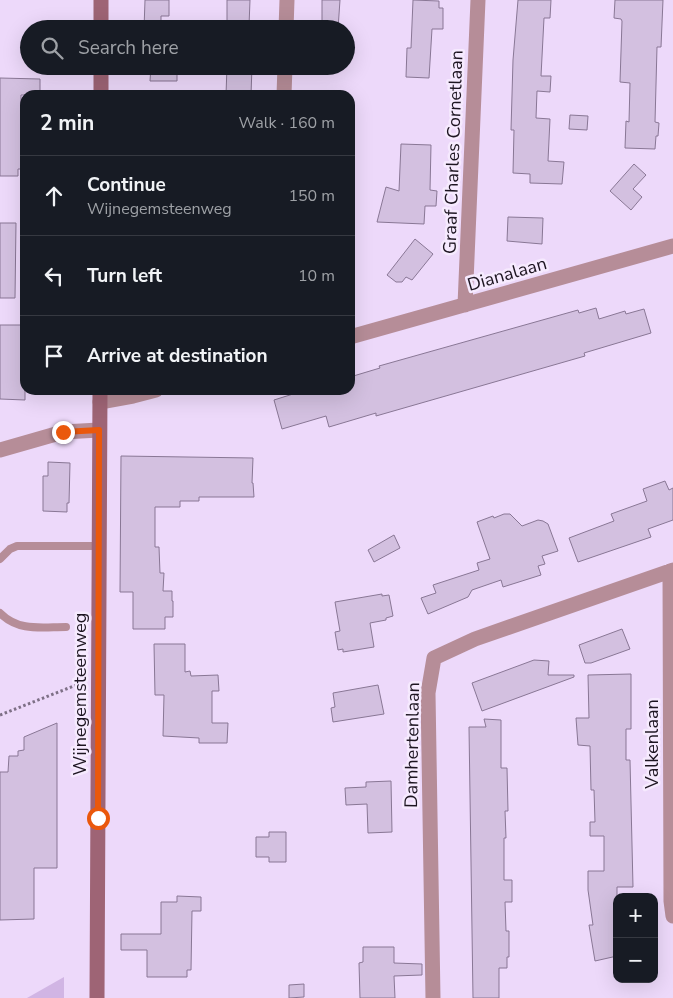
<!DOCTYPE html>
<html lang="en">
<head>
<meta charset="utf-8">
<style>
	:root { --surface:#171b24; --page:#20242c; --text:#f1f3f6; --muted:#9ea1a6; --line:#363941 }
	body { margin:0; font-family:"Nunito Sans",sans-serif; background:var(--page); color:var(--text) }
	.controls { position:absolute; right:15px; bottom:15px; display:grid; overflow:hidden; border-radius:10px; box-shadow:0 5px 20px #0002 }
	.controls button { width:45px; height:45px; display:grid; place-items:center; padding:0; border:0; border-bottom:1px solid var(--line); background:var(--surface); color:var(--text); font:25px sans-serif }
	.stop { position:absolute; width:15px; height:15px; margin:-11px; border:4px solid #ea580c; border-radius:50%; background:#fff }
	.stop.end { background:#ea580c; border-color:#fff; box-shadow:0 1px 5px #0008 }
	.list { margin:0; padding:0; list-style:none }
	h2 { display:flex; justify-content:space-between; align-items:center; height:65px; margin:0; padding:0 20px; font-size:21px }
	h2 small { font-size:16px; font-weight:400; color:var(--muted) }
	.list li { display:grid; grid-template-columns:32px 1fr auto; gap:15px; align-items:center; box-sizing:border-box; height:80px; padding:0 20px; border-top:1px solid var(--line) }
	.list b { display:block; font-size:19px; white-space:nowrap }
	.list p { margin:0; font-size:16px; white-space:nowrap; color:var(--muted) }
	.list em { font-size:16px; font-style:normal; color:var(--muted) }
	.icon { flex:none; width:28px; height:28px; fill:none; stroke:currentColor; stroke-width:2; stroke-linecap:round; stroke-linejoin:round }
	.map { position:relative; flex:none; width:673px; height:998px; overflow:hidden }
	.search { position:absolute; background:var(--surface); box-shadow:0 5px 20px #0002; left:20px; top:20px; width:335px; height:55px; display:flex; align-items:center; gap:12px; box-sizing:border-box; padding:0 18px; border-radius:28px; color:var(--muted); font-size:19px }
	.panel { position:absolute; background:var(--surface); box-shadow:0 5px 20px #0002; left:20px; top:90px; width:335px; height:305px; border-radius:15px }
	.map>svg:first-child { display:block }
</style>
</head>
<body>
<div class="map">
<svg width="673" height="998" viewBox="0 0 673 998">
	<rect width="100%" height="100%" fill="#edd9fa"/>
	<path fill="#d1b5e4" d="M64,977V998H27Z"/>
	<path fill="#d3c0e0" stroke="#897795" d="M145,0H169V16H161V29H144Z
		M227,0H250L249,26L227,25Z
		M322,0H340L338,29H322Z
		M413,0L439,1V8H443V29H432L429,78L406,77L407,48H411Z
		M518,0H551L550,18H544L541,76H551L550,92L537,91L536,118L550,119L548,161L564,162L562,184L530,183V174L513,173L514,130H511L513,60Z
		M615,0H663L661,47H657L655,122L659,123L658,136H656L655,149L625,148L626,121L629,122L630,83L620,82L622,21L621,19L614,18Z
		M151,66H177V81H150Z
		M227,66H252L251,95H226Z
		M0,78L40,79V95H21V150H25V169H18V176H0Z
		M570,115L588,116L587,130L569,129Z
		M401,144L431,145L430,190L437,191L436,206H425L424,224L377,222L386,187L399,191Z
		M634,164L646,175L633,189L642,197L631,210L610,191Z
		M508,217L543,218L542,244L507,241Z
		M0,223H16L15,298H0Z
		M415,239L433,254L412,280L406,277L402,282H396L387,275Z
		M596,308L599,319L625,311L626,314L644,309L651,333L584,353L585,356L376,416V413L329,427L326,416L282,429L274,400L293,394L291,390H350V377L380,368L379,366L578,310L579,313Z
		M0,325H25V400L0,399Z
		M121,456L253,458L252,483H253L254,497H199V501H180V507H155V547H159L160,573H164L163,591H172V601H173V617H165V629H133V592H120Z
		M48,462L70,463L69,503H67V512L43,511V476H48Z
		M665,481L669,490L673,488V520L648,529L651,537L578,562L569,538L614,521L611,514L647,501L643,489Z
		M504,514H510L522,526L538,520L543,521L548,524L558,551L542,556L545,564L538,566L541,575L503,587L501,580L472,590L468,597L428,614L421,598L436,593L433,585L479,570L477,563L490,559L477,522L493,516L494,518Z
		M394,535L400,548L374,562L368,550Z
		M382,594V596L389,595L393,616L386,618V620L370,623L374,647L343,652V649L338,650L335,632L340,631L335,602Z
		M622,629L630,649L591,663H585L579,645Z
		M154,644H185V672L190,671L191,676L218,675L219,691H212V723H228L227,743H199V738L163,736L164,695H155Z
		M534,660L549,661L548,675H574V677L482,711L472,683Z
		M631,674V729H626V760H630L633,887H617V956L595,961L589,925H593L588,890V871H604V836H590V822H595L594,790H591L590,746L578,745L576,718H589L588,675Z
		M378,685L384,714L333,722L331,708L335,707L333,693Z
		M484,719L501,720V768H507L508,811H505L506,838H504V880H512V902H505L506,931H509V957H507V968H499V998H473L469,727H486Z
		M57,723V868H34V919L0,920V772H8L9,756H18V751L24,750V737Z
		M391,781L392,832L368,833L367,804L346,805L345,788L366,787V782Z
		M269,832H286V862H269V857H256V837H269Z
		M177,896L201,897V911H192L191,970H187V977H147V950H121V934H161V902H177Z
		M363,947H394V963L422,964V975L394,976L395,998H360L359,963L363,962Z
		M304,984V997L289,998V985Z"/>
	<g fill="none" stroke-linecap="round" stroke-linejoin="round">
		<path stroke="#7e7086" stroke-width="3" stroke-dasharray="2.5 2.5" stroke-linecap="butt" d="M0,715L84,682"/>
		<path stroke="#b68d98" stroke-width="8" d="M0,559L10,549L17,546H99
			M0,613C19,632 42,627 66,627"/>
		<path stroke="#b68d98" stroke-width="15" d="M286,29L287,0
			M284,95L285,66
			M465,305L478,0
			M350,337L673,246
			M100,402L133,396L156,390
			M0,450L63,432L99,430
			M670,571L671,901L673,916
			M433,998L428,693L434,658L475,639L673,570"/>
		<path stroke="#9e6475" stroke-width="15" d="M101,29V0
			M101,95V66
			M97,998L100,390"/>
	</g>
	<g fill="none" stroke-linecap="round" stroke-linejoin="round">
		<path stroke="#ea580c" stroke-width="6" d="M63,432L99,430L98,818"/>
	</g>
	<g text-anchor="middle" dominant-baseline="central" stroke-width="5" stroke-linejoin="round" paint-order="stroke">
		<g font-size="18" fill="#1d1521" stroke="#f6eafe">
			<text transform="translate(453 152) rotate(-88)">Graaf Charles Cornetlaan</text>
			<text transform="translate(507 274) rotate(-16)">Dianalaan</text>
			<text transform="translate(80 694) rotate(-90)">Wijnegemsteenweg</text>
			<text transform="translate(652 744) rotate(-90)">Valkenlaan</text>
			<text transform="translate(412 745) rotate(-89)">Damhertenlaan</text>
		</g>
	</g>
</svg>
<div class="controls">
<button>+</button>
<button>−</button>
</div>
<div class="stop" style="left:98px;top:818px"></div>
<div class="stop end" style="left:63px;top:432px"></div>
<div class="search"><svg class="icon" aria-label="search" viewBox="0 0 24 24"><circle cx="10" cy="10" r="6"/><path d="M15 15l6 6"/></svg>Search here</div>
<section class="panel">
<h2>2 min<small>Walk · 160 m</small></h2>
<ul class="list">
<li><svg class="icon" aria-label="ahead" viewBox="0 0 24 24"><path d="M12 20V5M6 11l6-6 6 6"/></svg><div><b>Continue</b><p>Wijnegemsteenweg</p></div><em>150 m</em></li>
<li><svg class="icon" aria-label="left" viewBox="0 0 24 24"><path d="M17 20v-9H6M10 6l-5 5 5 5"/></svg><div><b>Turn left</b></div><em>10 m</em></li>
<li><svg class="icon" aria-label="arrive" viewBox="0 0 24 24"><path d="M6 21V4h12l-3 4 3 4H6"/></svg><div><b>Arrive at destination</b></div></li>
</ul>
</section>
</div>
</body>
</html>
